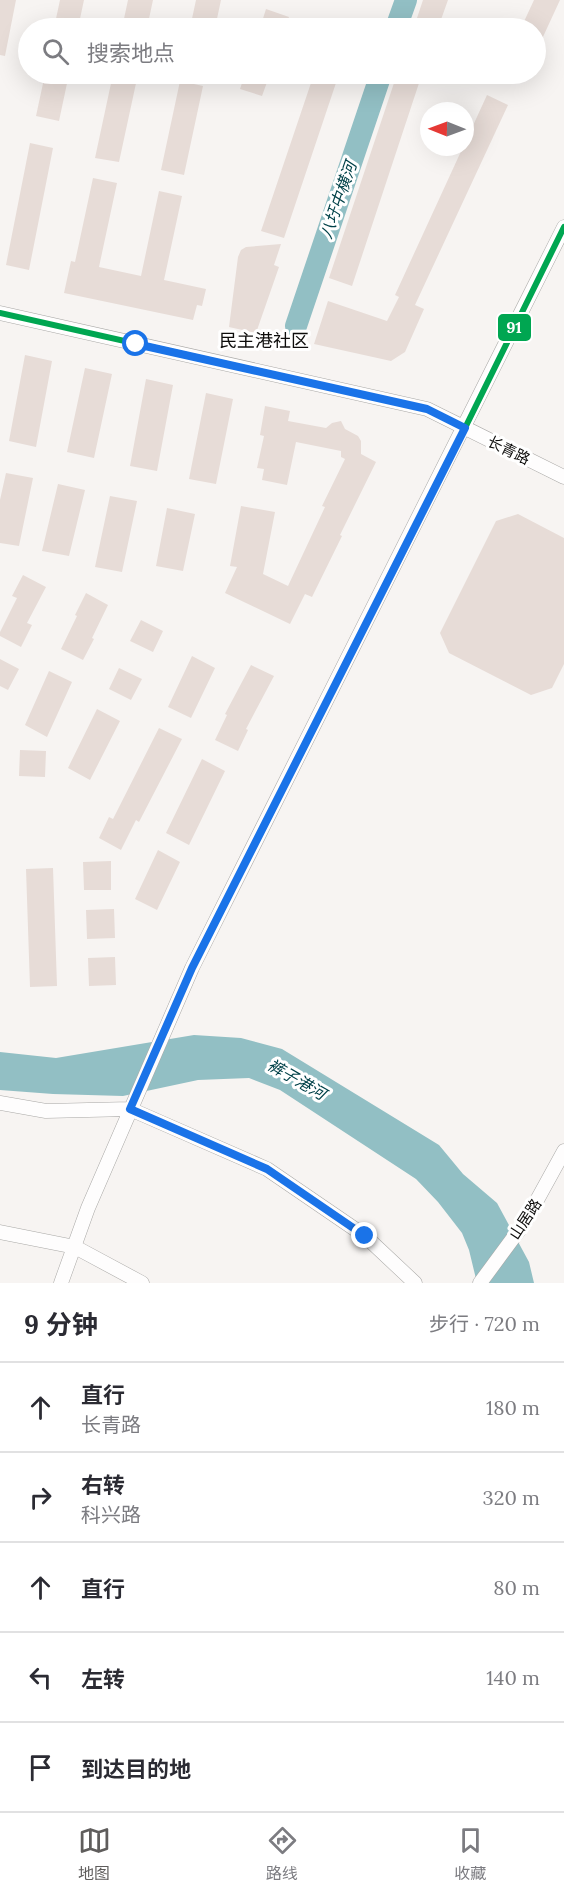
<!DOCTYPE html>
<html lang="zh">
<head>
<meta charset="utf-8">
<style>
	:root { --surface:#fff; --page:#f7f7f7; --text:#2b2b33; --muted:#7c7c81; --line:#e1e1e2; --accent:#5f5d5c }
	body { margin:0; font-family:Lora,"Noto Sans SC",serif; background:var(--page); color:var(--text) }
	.compass { position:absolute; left:420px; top:102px; width:54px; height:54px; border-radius:50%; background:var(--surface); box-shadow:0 6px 24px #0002; rotate:271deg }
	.stop { position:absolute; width:18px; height:18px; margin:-14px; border:4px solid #1a73e8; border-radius:50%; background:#fff }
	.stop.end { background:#1a73e8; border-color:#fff; box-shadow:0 2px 6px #0008 }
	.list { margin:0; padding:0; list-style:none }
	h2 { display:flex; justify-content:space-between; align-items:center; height:78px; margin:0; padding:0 24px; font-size:26px }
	h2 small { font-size:20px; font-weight:400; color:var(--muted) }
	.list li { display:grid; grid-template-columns:39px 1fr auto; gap:18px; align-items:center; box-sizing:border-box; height:90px; padding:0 24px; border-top:2px solid var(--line) }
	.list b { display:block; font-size:22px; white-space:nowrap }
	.list p { margin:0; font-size:20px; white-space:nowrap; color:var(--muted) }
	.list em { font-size:20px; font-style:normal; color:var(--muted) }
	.icon { flex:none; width:33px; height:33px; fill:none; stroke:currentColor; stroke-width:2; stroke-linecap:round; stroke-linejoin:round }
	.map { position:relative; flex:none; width:564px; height:1283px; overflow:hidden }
	.search { position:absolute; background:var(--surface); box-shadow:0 6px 24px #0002; left:18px; right:18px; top:18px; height:66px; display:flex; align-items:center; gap:15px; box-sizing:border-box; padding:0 21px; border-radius:33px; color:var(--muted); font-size:22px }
	.sheet { height:528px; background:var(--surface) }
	nav { display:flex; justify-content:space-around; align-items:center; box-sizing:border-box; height:84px; border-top:2px solid var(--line); background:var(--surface); font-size:16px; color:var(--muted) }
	nav a { display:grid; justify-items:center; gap:3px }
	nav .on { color:var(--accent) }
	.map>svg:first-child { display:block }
</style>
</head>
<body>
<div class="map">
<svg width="564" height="1283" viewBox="0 0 564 1283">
	<rect width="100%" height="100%" fill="#f7f4f2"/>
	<path fill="#92bfc4" d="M194,1035L241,1038L282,1049L439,1145L463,1174L497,1203L529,1262L534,1283H477L469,1250L462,1233L438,1202L416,1179L280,1090L249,1078L198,1080L123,1096L53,1094L0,1090V1052L56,1058Z"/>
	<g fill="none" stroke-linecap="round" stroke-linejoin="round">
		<path stroke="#92bfc4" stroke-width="22" d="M396,28L406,0
			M296,326L381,74"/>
	</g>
	<path fill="#e7dcd7" d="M0,0H16L5,56L0,55Z
		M60,0H84L78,28H54Z
		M128,0H153L147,28H122Z
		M196,0H221L215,28H190Z
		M423,0H448L438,28L416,21Z
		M534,0H560L536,52V28H521Z
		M266,9L289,17L285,28H260Z
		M45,74H69L59,121L36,116Z
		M113,74H138L119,162L95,158Z
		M245,74H270L262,96L240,89Z
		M314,74H339L284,238L261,231Z
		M397,74H422L352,286L329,278Z
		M180,81L203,86L184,175L161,170Z
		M487,95L508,105L415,305L424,309L405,352L391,361L314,344L328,301L387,321L399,297L395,295L463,147H465V143Z
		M30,143L53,148L29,270L6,265Z
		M93,178L117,183L99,267L141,276L159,191L182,196L164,280L206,289L202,306L197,305L193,320L64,293L71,261L75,262Z
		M281,244L274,265L279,267L256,333L229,327L238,257L241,250L246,247Z
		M25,355L52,361L36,447L9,441Z
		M85,368L112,374L94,458L67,452Z
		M146,379L173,385L157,471L130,466Z
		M206,393L233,399L216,484L189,479Z
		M265,406L290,411L288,421L326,428L332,423L341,421L345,429L358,436L361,441V454L376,462L340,535L342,536L312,597L305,594L290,624L225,593L237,567L230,566L241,506L275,512L263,574L288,586L325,507L322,506L345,459L341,457V451L296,442L287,485L262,480L264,469L257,468L264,436L260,435Z
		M6,473L33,478L19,546L0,543V500Z
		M58,484L85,490L69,556L42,551Z
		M110,496L137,501L122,572L95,567Z
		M167,508L195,514L183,571L156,566Z
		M518,514L564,538V664L552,688L531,695L449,653L440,633L496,521Z
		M23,575L46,587L27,623L32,625L21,647L0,636V632L17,598L12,596Z
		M86,593L108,605L92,638L94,639L83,660L61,649L77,616L75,615Z
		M141,620L163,631L153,652L130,641Z
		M192,656L215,668L191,718L168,707Z
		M0,659L19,669L8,690L0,686Z
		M251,665L274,676L246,729L248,730L238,751L215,740L227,715L225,714Z
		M119,668L142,679L131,700L109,689Z
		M49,671L72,682L47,737L25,725Z
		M97,709L120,721L90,780L68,768Z
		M159,728L182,739L139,822L136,820L121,850L99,838L109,817L113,819Z
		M20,750L46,751L45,777L19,776Z
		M202,759L225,771L189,845L166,833Z
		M158,850L180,862L157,910L135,899Z
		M111,861V890H84L83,862Z
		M53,868L57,986L30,987L26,869Z
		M114,909L115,938L87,939L86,910Z
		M115,957L116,985L89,986L88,958Z"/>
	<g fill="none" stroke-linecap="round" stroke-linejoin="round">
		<defs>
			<path id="minor" d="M0,313L427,409L564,477
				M0,1103L46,1111L130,1109L267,1169L365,1236L415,1283
				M0,1232L75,1247L142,1283
				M61,1283L88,1208L192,968L564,227
				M480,1283L525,1222L564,1151"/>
		</defs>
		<use href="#minor" stroke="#a9a8a6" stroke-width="15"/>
		<use href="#minor" stroke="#fefdfd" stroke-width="14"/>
		<defs>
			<path id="bus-1" d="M0,313L427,409L465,428
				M465,428L564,227"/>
		</defs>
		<use href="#bus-1" stroke="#fff" stroke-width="10"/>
		<use href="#bus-1" stroke="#00a651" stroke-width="6"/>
	</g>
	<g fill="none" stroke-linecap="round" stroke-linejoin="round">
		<path stroke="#1a73e8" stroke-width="8" d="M136,344L427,409L465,428L192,968L130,1109L267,1169L365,1236"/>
	</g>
	<g text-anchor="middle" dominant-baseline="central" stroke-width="6" stroke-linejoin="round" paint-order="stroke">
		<g font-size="15" fill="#0d0c0b" stroke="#fff">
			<text transform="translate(509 450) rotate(26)">长青路</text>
			<text transform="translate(525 1219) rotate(-57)">山居路</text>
		</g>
		<g font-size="16" font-style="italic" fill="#004148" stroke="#fff">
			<text transform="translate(338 200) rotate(-71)">八圩中横河</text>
			<text transform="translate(297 1079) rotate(30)">裤子港河</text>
		</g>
		<g font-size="18" fill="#0d0c0b" stroke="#fff">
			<text x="264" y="340">民主港社区</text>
		</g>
	</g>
	<rect stroke="#fff" stroke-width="2" x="497" y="313" width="35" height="29" rx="6" fill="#00a651"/>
	<g font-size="16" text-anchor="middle" font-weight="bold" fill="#fff">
		<text x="514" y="333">91</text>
	</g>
</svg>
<svg class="compass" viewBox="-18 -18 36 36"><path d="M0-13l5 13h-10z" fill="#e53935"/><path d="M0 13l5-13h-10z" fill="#7c7c81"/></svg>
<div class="stop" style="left:136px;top:344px"></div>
<div class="stop end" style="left:365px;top:1236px"></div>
<div class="search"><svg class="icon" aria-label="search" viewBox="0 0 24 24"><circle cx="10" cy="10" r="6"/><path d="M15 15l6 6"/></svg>搜索地点</div>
</div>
<section class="sheet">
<h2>9 分钟<small>步行 · 720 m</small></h2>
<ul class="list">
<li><svg class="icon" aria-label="ahead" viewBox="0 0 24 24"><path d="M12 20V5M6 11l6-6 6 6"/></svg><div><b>直行</b><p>长青路</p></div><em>180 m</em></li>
<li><svg class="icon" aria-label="right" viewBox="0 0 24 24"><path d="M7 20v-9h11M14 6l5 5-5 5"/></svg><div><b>右转</b><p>科兴路</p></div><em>320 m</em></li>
<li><svg class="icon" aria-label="ahead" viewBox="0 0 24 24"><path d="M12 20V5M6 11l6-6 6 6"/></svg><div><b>直行</b></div><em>80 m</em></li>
<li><svg class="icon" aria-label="left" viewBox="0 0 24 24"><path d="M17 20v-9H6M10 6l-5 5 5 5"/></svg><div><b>左转</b></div><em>140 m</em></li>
<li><svg class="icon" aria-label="arrive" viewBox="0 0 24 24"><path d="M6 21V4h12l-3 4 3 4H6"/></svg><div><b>到达目的地</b></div></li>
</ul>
</section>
<nav>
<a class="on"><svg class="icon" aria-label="map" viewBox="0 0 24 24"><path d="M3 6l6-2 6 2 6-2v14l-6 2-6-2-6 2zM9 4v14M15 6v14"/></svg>地图</a>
<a><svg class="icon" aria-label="directions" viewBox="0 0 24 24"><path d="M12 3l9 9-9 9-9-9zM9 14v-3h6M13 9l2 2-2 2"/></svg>路线</a>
<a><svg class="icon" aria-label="saved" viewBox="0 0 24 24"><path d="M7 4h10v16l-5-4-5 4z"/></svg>收藏</a>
</nav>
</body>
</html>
